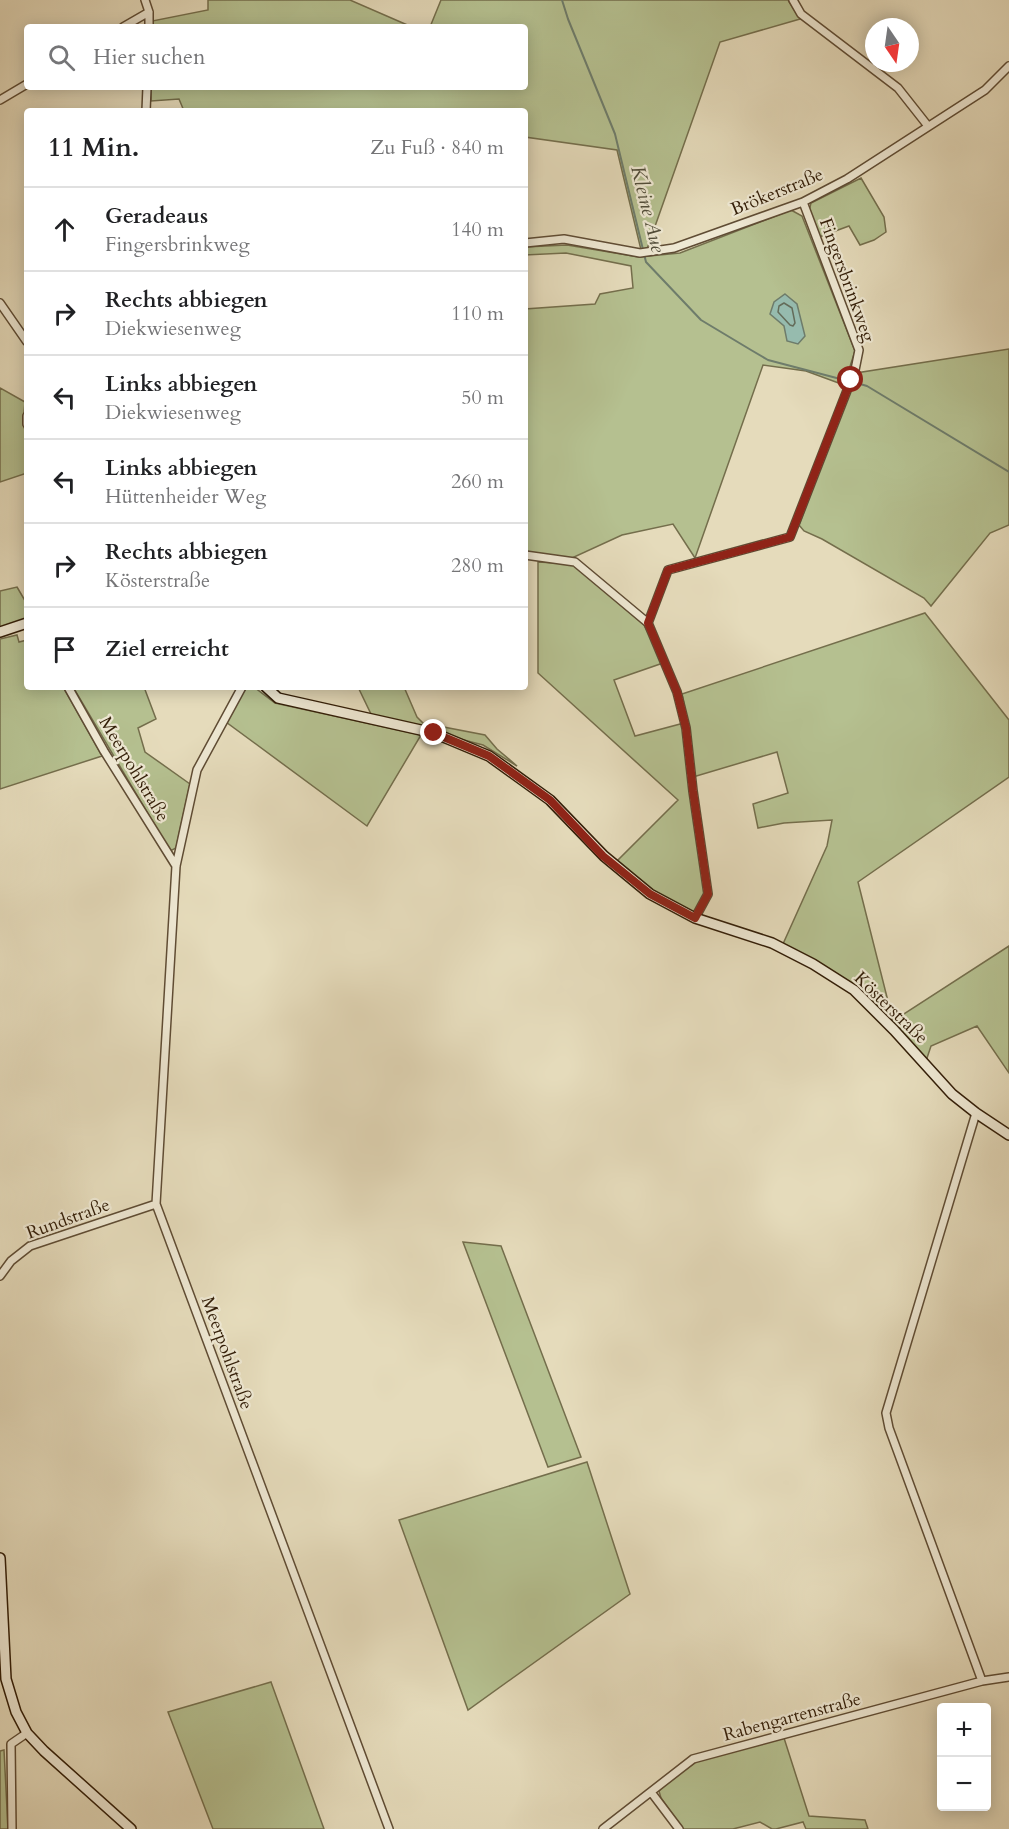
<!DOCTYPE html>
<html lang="de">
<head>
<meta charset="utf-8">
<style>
	:root { --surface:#fff; --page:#f2f2f2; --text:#202124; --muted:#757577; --line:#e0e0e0 }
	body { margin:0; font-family:Cardo,serif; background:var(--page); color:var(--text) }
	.controls { position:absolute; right:18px; bottom:18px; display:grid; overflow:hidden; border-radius:6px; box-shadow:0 3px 15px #0003 }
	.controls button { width:54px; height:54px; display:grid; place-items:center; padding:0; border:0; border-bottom:2px solid var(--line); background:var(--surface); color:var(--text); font:30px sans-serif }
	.compass { position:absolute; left:865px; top:18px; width:54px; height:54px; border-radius:50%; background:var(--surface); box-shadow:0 3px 15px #0003; rotate:167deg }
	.stop { position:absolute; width:18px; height:18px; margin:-14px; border:4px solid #8f2418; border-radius:50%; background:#fff }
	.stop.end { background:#8f2418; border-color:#fff; box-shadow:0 2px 6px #0008 }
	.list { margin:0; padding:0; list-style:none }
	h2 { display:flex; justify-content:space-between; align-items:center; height:78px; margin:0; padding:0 24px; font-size:26px }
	h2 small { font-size:20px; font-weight:400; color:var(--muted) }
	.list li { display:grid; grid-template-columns:39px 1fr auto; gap:18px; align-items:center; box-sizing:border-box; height:84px; padding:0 24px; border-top:2px solid var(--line) }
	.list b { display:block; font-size:22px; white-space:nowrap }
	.list p { margin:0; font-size:20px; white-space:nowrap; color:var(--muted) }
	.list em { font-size:20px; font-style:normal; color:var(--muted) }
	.icon { flex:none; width:33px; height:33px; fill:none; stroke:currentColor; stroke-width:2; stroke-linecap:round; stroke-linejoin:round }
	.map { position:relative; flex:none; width:1009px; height:1829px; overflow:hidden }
	.search { position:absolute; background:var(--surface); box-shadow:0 3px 15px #0003; left:24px; top:24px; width:504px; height:66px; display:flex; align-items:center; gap:15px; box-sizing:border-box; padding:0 21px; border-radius:6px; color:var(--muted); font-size:22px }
	.panel { position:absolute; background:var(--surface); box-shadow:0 3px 15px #0003; left:24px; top:108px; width:504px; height:582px; border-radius:6px }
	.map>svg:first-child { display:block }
</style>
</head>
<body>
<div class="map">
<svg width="1009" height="1829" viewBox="0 0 1009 1829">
	<rect width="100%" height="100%" fill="#e5dbbb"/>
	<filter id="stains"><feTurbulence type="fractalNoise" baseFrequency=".00333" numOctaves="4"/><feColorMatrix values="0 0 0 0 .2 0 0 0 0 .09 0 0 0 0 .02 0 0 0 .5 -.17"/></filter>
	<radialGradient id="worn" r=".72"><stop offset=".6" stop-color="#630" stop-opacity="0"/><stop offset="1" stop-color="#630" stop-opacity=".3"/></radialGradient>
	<path fill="#b5c090" stroke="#746e4c" stroke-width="1.5" d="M208,0H350L412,27H152V21L208,10Z
		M441,0H788L800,19L720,42L647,249L641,250L617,150L525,137V111H184L179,99L151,101V87H525V27H430Z
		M861,178L884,217L886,232L874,240L860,245L849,226L819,237L809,211L811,203Z
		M791,210L802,216L855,351L844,385L806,371L763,365L695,558L673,524L622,535L572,558L525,552V309L595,304L600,294L633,288L631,266L566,253L525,255V247L567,245L639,257L680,253Z
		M1009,349V525L990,533L931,606L924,598L822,539L804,531L799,525L856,373Z
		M0,388L25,402L23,424L27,436V473L0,482Z
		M538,562L573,564L644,625L663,663L614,680L635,736L684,723L707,893L694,915L651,893L615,863L678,800L538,673Z
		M17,587L27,604V620L0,628V591Z
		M925,613L1009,720V777L858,882L893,1021L1009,946V1073L977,1026L931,1046L926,1061L892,1021L857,989L783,944L827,846L832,820L784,823L758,828L753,804L788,793L777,752L693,777L689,729L682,694Z
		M17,635L19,642L27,640V687H63L102,756L0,789V639Z
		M73,687H144L156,719L138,728L145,752L190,784L176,848L170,851Z
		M251,687H254L275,703L421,735L367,826L226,722L244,690Z
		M358,687H404L417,717L423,723L485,735L497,749L517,766L483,745L372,716Z
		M463,1242L501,1246L581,1457L548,1467Z
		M587,1462L630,1594L468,1710L399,1520Z
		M271,1682L324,1829H213L168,1712Z
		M784,1738L809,1816L865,1820L868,1829H806L803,1822L776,1829H772L760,1822L733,1829H683L661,1798L659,1791L666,1783L699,1760Z
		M4,1750L8,1829H0V1751Z"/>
	<path fill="#96bbae" stroke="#6e7c6b" stroke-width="1.5" d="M785,294L797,304L805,336L798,344L787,341L784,326L770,314L774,302Z"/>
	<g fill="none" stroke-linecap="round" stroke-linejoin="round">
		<path stroke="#646c5a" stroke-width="1.5" d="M784,303L792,308L795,323L793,326L790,325L778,312L779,306Z"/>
		<path stroke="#6e7c6b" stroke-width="2" d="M562,0L568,19L615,134L646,262L701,320L751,350L768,360L848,381
			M853,382L867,386L1009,472"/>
		<defs>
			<path id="street" d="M145,0L149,12V27
				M793,0L801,14L898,88L928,126
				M123,27L149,12
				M0,100L27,84
				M146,111L147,87
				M525,243L564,239L640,253L674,248L803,202L847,179L985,90L1009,66
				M0,303L27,342
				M27,416V424
				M525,555L575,562L648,623L677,692L686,728L693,791L708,894L695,918
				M648,623L668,570L790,537L855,370L859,350L803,202
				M68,687L104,751L176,866
				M242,687L197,770L176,866L156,1204L389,1829
				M976,1113L886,1413L889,1428L982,1681
				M0,1276L11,1261L30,1246L156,1204
				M651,1792L679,1829
				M12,1829L11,1744L27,1733
				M603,1829L693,1759L982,1681L1009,1677"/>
			<path id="secondary" d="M0,632L27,623
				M266,687L278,698L434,733L489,756L550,800L604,856L650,894L695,918L772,943L813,964L854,990L894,1030L952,1094L976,1113L1009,1135
				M0,1558L6,1679L16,1712L27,1733L44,1751L131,1829"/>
		</defs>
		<use href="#street" stroke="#5f4c34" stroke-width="10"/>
		<use href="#secondary" stroke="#321d07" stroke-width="12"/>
		<use href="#street" stroke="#eee8d3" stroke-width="7"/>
		<use href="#secondary" stroke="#eee8d3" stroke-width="9"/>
	</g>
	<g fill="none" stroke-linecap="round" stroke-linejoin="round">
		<path stroke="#8f2418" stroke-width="8" d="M434,733L489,756L550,800L603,856L650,894L695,918L708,894L693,791L686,728L677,692L648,623L668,570L790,537L851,380"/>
	</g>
	<g text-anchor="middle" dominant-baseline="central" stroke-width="4.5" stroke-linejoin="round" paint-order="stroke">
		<g font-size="18" fill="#321d07" stroke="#eee8d3">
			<text transform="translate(777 192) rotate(-22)">Brökerstraße</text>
			<text transform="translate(847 280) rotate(70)">Fingersbrinkweg</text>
			<text transform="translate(134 769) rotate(59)">Meerpohlstraße</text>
			<text transform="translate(891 1008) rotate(44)">Kösterstraße</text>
			<text transform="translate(68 1219) rotate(-20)">Rundstraße</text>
			<text transform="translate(227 1353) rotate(70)">Meerpohlstraße</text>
			<text transform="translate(792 1717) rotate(-15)">Rabengartenstraße</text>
		</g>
		<g font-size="20" font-style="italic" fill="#504c39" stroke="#eee8d3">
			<text transform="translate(648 209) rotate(76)">Kleine Aue</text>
		</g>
	</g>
	<rect width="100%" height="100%" filter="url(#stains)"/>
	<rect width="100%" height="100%" fill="url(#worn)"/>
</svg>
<div class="controls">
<button>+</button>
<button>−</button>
</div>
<svg class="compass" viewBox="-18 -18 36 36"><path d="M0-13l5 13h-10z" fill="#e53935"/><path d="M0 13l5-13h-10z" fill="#757577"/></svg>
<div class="stop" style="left:851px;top:380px"></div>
<div class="stop end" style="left:434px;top:733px"></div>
<div class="search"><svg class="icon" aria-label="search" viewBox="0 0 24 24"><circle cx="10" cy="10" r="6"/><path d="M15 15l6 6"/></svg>Hier suchen</div>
<section class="panel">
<h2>11 Min.<small>Zu Fuß · 840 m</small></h2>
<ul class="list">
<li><svg class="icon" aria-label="ahead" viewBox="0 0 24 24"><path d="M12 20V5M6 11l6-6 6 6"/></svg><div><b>Geradeaus</b><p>Fingersbrinkweg</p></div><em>140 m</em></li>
<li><svg class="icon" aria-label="right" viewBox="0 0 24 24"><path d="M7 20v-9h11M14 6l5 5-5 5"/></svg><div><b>Rechts abbiegen</b><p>Diekwiesenweg</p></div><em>110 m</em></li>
<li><svg class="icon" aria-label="left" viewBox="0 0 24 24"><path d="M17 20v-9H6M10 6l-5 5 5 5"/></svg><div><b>Links abbiegen</b><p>Diekwiesenweg</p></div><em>50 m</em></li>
<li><svg class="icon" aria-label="left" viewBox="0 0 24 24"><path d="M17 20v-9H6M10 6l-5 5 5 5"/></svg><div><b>Links abbiegen</b><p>Hüttenheider Weg</p></div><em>260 m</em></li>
<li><svg class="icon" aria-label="right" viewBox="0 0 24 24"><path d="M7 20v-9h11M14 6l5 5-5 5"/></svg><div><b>Rechts abbiegen</b><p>Kösterstraße</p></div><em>280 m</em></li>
<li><svg class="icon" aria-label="arrive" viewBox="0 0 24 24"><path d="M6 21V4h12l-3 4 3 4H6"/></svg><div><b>Ziel erreicht</b></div></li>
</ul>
</section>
</div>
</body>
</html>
